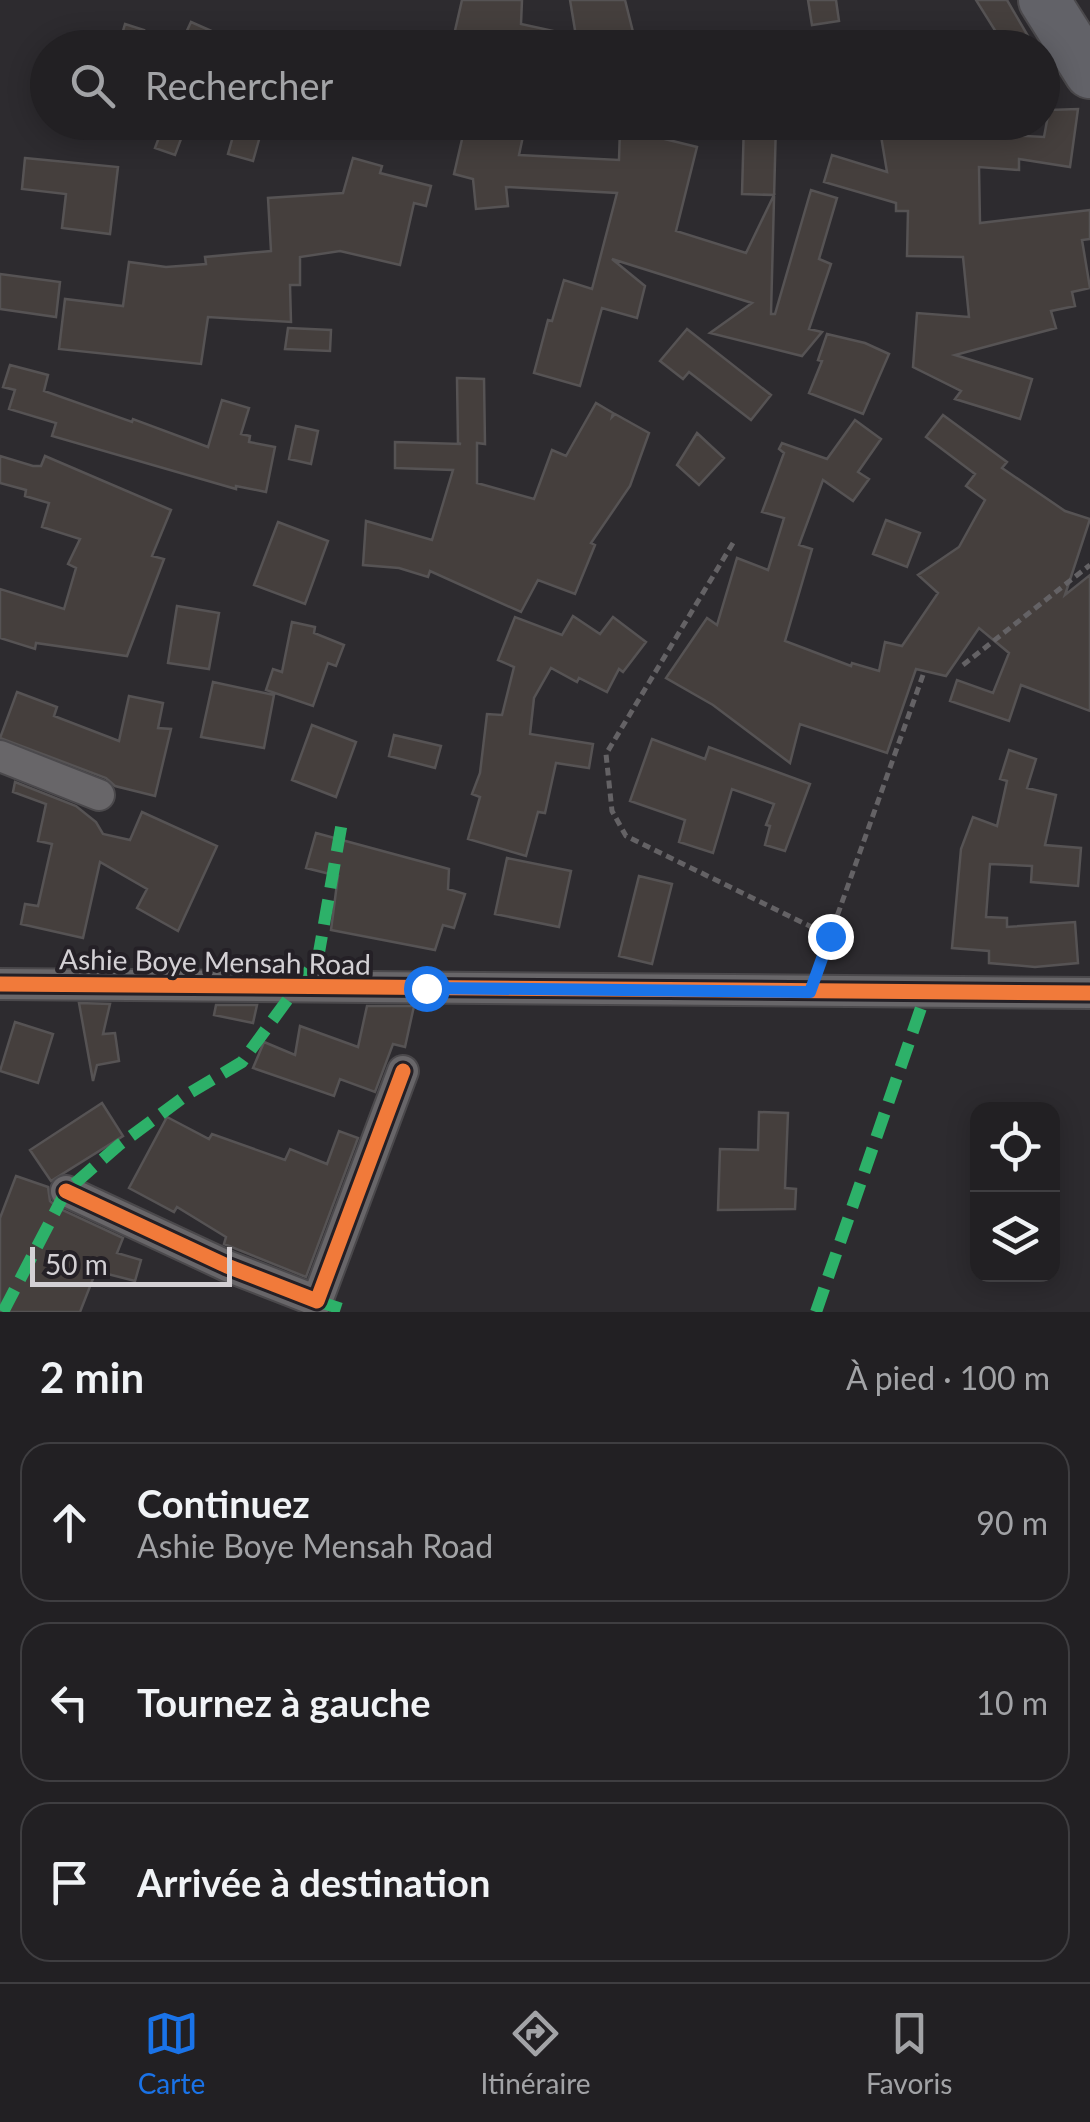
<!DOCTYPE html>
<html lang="fr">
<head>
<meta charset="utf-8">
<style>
	:root { --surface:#222023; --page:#2a282b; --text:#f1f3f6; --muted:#a2a3a6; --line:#3f3e41; --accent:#1a73e8 }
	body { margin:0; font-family:Lato,sans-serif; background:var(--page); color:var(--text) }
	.controls { position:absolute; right:30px; bottom:30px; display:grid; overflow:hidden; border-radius:20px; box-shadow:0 5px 25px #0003 }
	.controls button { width:90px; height:90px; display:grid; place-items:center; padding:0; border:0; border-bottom:2px solid var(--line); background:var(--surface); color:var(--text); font:50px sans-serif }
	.scale { position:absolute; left:30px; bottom:25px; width:202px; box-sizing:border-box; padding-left:10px; border:5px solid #d3d0d4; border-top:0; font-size:28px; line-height:35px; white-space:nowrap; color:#d3d0d4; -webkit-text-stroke:8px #242026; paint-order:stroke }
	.stop { position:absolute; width:30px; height:30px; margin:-22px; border:8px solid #1a73e8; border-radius:50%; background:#fff }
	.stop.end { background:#1a73e8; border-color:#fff; box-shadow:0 2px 10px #0008 }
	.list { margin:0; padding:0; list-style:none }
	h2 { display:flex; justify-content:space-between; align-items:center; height:130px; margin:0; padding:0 40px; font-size:42px }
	h2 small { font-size:32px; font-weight:400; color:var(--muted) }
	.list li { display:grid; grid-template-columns:65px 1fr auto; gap:30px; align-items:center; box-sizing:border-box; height:160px; margin:0 20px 20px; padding:0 20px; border:2px solid var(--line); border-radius:30px }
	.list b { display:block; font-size:38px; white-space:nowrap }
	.list p { margin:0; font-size:32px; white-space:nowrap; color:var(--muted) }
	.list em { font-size:32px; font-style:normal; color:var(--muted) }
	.icon { flex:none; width:55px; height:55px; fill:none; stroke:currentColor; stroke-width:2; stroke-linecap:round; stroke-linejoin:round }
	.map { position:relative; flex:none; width:1090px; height:1312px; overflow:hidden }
	.search { position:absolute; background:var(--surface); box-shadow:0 5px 25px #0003; left:30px; right:30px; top:30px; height:110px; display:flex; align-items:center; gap:25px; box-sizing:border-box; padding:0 35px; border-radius:55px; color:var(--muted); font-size:38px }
	.sheet { height:670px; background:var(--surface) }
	nav { display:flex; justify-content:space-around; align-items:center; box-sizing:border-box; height:140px; border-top:2px solid var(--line); background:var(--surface); font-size:28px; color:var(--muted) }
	nav a { display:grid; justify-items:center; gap:5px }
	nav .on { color:var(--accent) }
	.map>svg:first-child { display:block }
</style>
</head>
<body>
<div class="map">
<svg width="1090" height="1312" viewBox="0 0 1090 1312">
	<rect width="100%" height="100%" fill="#2d2b2f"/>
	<path fill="#453f3d" stroke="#565354" stroke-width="2.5" d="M462,0H522L521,24L576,36L570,0H625L637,48H451Z
		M808,0H836L839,21L812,25Z
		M976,0H1007L1035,48H1006Z
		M191,22L250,48H179Z
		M125,24L144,30L139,48H118Z
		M1078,109L1070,167L1019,159V170L979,167L980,223L1090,210V239L1082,240L1090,288L1072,292L1075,306L1051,311L1056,328L955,355L1032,379L1020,419L955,399L961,391L913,367L917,313L969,317L963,257L907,256L908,211H896V203L824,182L832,155L887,172L881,136L971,133L1044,137L1049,110Z
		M237,122H264L253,161L228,154Z
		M466,122H526L519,155L619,160L620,128L697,147L676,231L746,253L774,195L742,194L744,122H776L771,314H775L811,190L837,198L819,259L831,264L809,329L822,332L802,356L710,333L752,303L612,259L645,286L637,318L602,308L580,386L534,373L548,320L552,321L564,280L592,289L617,193L506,187L508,206L476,209L473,179L454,174Z
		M164,124L184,131L175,155L155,148Z
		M25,158L118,167L110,234L62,228L66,194L22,189Z
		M353,158L382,166L380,173L431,186L426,206L414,203L400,265L340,251L300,257V285H290L291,322L208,317L201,364L59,349L65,299L123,306L129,262L166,267L206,264L205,257L271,251L268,198L343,193Z
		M0,274L60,282L56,317L0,309Z
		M288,328L331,330L330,351L285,349Z
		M687,329L771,395L751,420L689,372L683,379L660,361Z
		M827,334L865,343L889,354L863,414L809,393L822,361L818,360Z
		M10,365L48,375L44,391L132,422L133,419L208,447L222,400L249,408L241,434L250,436L249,442L275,447L266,492L236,486V489L52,436L56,423L9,409L15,390L3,387Z
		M457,378L484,379L485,444L477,443V483L534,499L552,450L566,456L596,403L613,413L612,417L615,414L649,433L630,486L591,543L595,545L575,594L538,580L521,612L430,571L428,577L399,568L363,565L366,521L432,540L453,470L395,468V442L461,444L458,443Z
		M943,415L1007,462L1002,468L1065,511L1090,519L1065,595L1090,575V711L1021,685L1009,721L950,701L957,680L993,693L1009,653L979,628L946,676L916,669L887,753L800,724L790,763L713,705L666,678L707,618L717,625L737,558L768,570L784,518L762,512L784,453L779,449L782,443L827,459L855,420L881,439L858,472L869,479L853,501L823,480L799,545L812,549L785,641L851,666L852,663L879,671L885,642L902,646L938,593L918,575L959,547L985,500L966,486L975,474L926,437Z
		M296,426L318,431L311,464L289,459Z
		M697,433L724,458L699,485L677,465Z
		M0,456L33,466H41L45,456L171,510L152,556L164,559L127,656L36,643L35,649L0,638V589L64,609L76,568L68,564L80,539L42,527L49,503L25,496L26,490L0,483Z
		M886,520L920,533L907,567L873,554Z
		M278,522L328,541L305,604L254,585Z
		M177,606L219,613L209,669L168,663Z
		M573,616L600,634L613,617L646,642L623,672L619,669L607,692L579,678L577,682L551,668L534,698L530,734L593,744L589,768L556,763L545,813L538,812L526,856L468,839L480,797L472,794L480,773L487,714L502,715L514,667L498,660L515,617L562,635Z
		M292,622L315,627L314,633L344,645L336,666L328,663L313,706L266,690L273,669L282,672Z
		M213,682L274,695L264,748L201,737Z
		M17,692L57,707L54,716L119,741L129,696L163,703L158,728L171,729L155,796L115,786L106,778L0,738Z
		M312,725L356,742L336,797L292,780Z
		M394,735L441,746L435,768L389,756Z
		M652,739L705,759L709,747L810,784L785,851L765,845L770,826L766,825L774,804L732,789L713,853L679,842L685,820L630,801Z
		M1009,750L1036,759L1027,788L1056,795L1045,845L1081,848L1078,886L1031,882L1032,866L990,864L986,917L1007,918V927L1075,922L1078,963L1035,967L989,963V951L952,948L961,849L973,817L997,826L1007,781L1000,779Z
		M15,782L76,806L96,822L103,834L130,840L142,812L217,846L178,931L137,908L147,889L100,862L83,938L21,924L25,904L38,906L52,844L38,841L46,804L13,792Z
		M316,833L449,869L448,889L465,894L454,928L443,925L435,950L331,930L338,876L306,868Z
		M507,858L571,871L559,927L495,914Z
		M639,876L672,884L652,964L619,956Z
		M79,1003L110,1004L103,1034L115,1033L119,1061L97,1065L93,1081Z
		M216,1005H257L253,1023L214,1015Z
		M367,1006H414L405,1047L393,1044L375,1092L340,1079L334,1096L253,1068L264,1042L295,1055L300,1026L358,1047Z
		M15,1022L53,1034L38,1083L0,1071Z
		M102,1103L123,1136L51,1181L30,1150Z
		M759,1112L788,1113L785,1188L796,1189L795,1209L718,1210L720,1149L758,1150Z
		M167,1117L209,1139L212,1134L285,1160L290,1149L327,1164L339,1131L358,1138L306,1277L224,1244L226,1237L177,1207L174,1212L129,1188Z
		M16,1176L48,1187L50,1201L58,1208L123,1238L117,1253L141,1260L135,1281L96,1271L80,1312H0V1218Z"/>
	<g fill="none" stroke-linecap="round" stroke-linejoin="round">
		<defs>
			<path id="minor" d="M0,756L99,795
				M0,984L1090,993
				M66,1191L227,1266L317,1301L403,1071"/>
			<path id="trunk" d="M1044,0L1090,73"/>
		</defs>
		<use href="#minor" stroke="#4b494c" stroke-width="34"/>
		<use href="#trunk" stroke="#4b494c" stroke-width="54"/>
		<path stroke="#646265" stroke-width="5" stroke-dasharray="8 5" stroke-linecap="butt" d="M733,543L606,754L612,811L626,836L830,936
			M963,665L1090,565
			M820,964L923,675"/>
		<use href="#minor" stroke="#686669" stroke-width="30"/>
		<use href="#trunk" stroke="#626268" stroke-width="50"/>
		<path stroke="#2db169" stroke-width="12" stroke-dasharray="25 12" stroke-linecap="butt" d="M317,1301L351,1312
			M3,1312L66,1191L119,1145L188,1094L242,1062L318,958L342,822
			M816,1312L922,1005"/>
		<defs>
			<path id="cycleway" d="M0,984L1090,993
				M66,1191L227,1266L317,1301L403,1071"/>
		</defs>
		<use href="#cycleway" stroke="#242026" stroke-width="21"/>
		<use href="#cycleway" stroke="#f17a3a" stroke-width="15"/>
	</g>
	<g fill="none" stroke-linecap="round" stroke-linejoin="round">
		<path stroke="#1a73e8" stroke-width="12" d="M426,988L810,992L830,936"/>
	</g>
	<g text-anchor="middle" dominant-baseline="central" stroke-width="8" stroke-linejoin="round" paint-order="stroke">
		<g font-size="28" fill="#d3d0d4" stroke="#242026">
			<text transform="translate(215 961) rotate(1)">Ashie Boye Mensah Road</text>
		</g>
	</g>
</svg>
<div class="controls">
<button><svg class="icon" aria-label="locate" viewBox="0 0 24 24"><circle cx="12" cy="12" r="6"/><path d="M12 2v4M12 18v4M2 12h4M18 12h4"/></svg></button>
<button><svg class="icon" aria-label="layers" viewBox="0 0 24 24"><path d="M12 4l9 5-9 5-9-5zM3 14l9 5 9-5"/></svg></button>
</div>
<div class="scale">50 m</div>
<div class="stop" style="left:426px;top:988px"></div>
<div class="stop end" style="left:830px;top:936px"></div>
<div class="search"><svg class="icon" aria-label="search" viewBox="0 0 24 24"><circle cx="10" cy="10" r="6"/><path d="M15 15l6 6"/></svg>Rechercher</div>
</div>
<section class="sheet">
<h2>2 min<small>À pied · 100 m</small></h2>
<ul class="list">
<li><svg class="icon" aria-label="ahead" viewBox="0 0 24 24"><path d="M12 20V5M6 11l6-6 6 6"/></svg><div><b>Continuez</b><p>Ashie Boye Mensah Road</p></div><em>90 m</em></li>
<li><svg class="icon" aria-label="left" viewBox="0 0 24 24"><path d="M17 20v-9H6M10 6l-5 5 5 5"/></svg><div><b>Tournez à gauche</b></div><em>10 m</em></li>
<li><svg class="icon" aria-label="arrive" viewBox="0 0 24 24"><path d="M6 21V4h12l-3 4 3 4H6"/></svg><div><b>Arrivée à destination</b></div></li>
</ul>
</section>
<nav>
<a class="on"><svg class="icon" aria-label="map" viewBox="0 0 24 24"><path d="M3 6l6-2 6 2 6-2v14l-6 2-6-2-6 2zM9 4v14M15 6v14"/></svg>Carte</a>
<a><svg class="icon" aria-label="directions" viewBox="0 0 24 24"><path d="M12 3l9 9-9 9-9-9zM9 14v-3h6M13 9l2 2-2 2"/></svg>Itinéraire</a>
<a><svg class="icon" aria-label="saved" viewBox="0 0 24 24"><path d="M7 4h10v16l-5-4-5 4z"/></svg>Favoris</a>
</nav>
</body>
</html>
